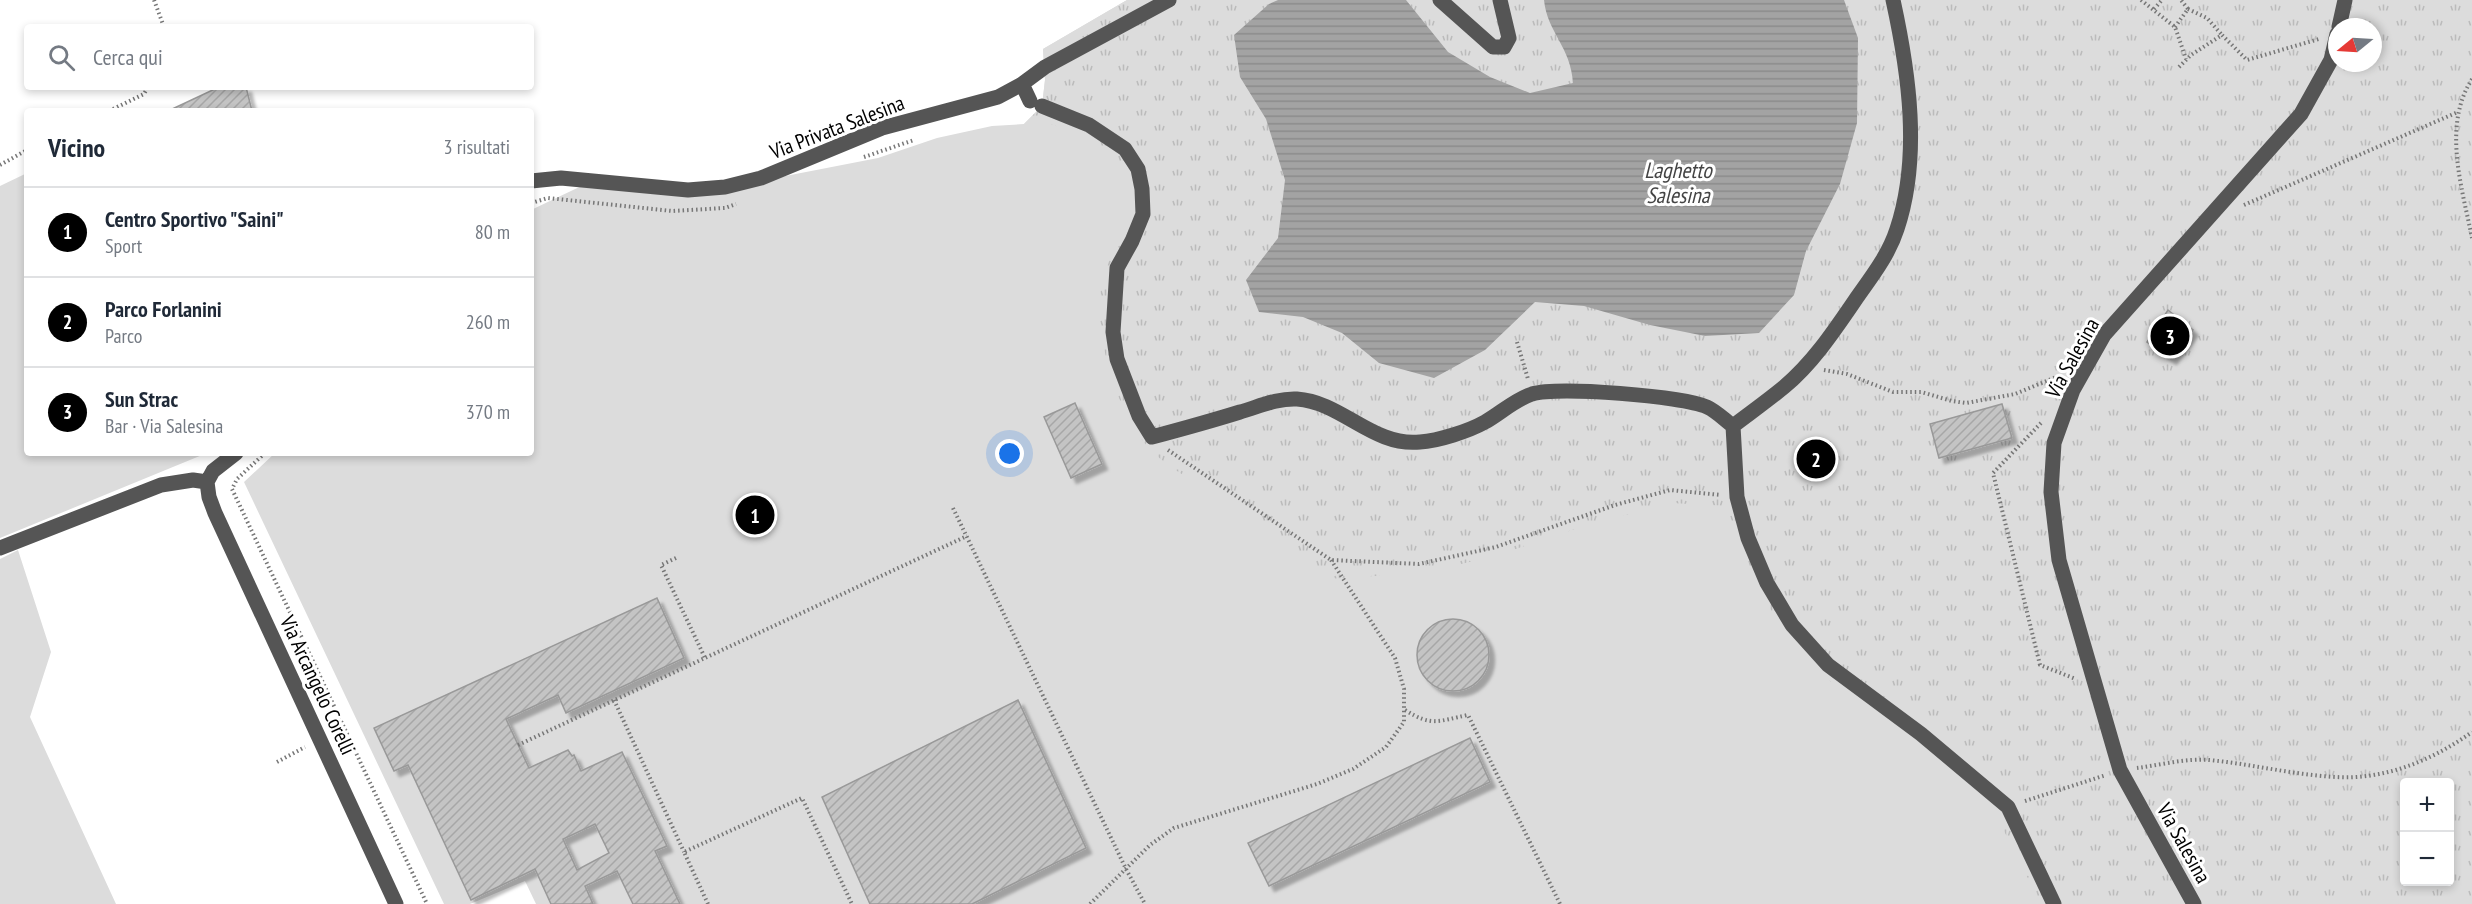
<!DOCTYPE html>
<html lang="it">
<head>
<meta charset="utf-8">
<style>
	:root { --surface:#fff; --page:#f2f2f3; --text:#1f2937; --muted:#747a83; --line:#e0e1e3; --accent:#000 }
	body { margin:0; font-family:"PT Sans Narrow",sans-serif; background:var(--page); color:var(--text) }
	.controls { position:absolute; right:18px; bottom:18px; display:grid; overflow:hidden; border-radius:6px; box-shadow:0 3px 9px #0003 }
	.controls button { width:54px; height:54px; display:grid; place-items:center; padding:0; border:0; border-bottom:2px solid var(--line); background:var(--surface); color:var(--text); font:30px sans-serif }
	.compass { position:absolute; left:2328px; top:18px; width:54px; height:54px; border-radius:50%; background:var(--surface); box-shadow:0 3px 9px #0003; rotate:252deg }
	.you { position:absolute; left:1010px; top:454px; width:21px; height:21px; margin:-15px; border:4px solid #fff; border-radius:50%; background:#1a73e8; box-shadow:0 0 0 9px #1a73e833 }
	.badge { display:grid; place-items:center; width:39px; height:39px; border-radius:50%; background:var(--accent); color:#fff; font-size:20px; font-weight:700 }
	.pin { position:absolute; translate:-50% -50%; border:3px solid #fff; box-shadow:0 2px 6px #0006 }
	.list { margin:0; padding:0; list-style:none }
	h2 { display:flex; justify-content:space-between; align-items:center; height:78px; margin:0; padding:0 24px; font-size:26px }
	h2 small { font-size:20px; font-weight:400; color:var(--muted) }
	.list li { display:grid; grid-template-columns:39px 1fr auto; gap:18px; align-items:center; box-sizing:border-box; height:90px; padding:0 24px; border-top:2px solid var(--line) }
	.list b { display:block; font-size:22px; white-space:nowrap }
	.list p { margin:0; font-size:20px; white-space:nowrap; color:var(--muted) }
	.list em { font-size:20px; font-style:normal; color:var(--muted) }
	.icon { flex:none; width:33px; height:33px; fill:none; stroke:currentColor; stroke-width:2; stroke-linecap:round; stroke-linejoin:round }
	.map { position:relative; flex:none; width:2472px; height:904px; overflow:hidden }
	.search { position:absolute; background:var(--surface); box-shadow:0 3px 9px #0003; left:24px; top:24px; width:510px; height:66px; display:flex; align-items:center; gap:15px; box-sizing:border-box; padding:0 21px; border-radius:6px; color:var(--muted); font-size:22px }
	.panel { position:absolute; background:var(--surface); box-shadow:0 3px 9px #0003; left:24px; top:108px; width:510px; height:348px; border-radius:6px }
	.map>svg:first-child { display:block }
</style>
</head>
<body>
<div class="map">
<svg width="2472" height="904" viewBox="0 0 2472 904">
	<defs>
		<pattern id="park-tufts" width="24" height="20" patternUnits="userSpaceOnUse" patternTransform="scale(1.5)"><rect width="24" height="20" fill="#dcdcdc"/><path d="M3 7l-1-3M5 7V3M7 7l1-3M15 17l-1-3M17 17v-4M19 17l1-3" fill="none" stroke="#bbb"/></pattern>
		<pattern id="water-rules" width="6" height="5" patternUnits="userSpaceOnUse" patternTransform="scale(1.5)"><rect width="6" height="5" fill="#a3a3a3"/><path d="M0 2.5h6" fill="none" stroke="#8b8b8b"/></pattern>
		<pattern id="building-hatch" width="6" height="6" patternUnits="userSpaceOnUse" patternTransform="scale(1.5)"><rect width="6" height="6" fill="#c4c4c4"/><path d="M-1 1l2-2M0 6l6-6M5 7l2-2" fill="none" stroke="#a7a7a7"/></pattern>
		<filter id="shadow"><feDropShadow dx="5.5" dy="5.5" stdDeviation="1.5" flood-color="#0004"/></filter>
	</defs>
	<rect width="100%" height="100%" fill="#fff"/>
	<path fill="#dcdcdc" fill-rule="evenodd" d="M1127,0H2472V904H536L525,881L470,904H444L244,482L275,453H531V210L592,181L691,189L770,179L878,158L937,138L992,126L1024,124L1042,106L1045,80L1043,49ZM2337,27H2373V63H2337ZM2404,782H2450V882H2404Z
		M27,173V453H207L0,538V186Z
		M18,550L51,652L30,717L116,904H0V559Z"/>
	<path fill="url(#park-tufts)" fill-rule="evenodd" d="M1127,0H2472V904H2041L2002,827L1980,799L1864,704L1821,675L1786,635L1756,585L1726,506L1672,503L1587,525L1498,555L1424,573L1325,579C1296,547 1259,519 1222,497C1190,478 1156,464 1136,431C1112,394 1093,327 1102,283C1105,270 1110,255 1116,244C1123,230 1132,219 1133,203C1134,190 1130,174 1122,164C1114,154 1059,124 1046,123C1039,123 1031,124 1024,124L1042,106L1045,80L1043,49ZM2337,27H2373V63H2337ZM2404,782H2450V882H2404Z"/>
	<path fill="url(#water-rules)" d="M1278,0H1406L1448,52L1490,77L1530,93L1573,83C1571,47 1547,32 1544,0H1844L1858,38L1857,123L1840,184L1806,251L1794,295L1759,333L1705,336L1650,325L1584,306L1535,302L1485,350L1434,378L1379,363L1342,333L1303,317L1259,312L1246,280L1278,238L1285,180L1266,119L1240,77L1234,35L1269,4Z"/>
	<path fill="url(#building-hatch)" stroke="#999" stroke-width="1.5" fill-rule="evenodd" filter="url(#shadow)" d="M219,87H246L252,111H168Z
		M2168,310L2193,330L2171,359L2147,342Z
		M1075,403L1102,464L1071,478L1044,417Z
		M2002,404L2012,438L1939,458L1930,424Z
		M657,598L684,658L566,713L558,695L506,719L529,768L568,750L572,756L574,755L581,771L622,752L667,846L655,851L680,904H633L617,871L585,886L593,904H551L535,869L471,900L408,765L394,771L374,728ZM595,824L609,853L577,870L563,839Z
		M1417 655a36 36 0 1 1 72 0a36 36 0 1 1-72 0Z
		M1018,700L1086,848L972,904H870L822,797Z
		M1470,738L1490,782L1269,886L1248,843Z"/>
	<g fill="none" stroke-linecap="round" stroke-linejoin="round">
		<path stroke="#777" stroke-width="4" stroke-dasharray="1.5 3" stroke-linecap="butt" d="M154,0L164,27
			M2141,0L2175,27L2186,59
			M2154,9L2162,0
			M2188,9L2207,18L2222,35
			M2175,27L2188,9L2181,0
			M2179,67L2191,55L2222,35L2247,60L2319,39
			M2472,79C2442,126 2462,187 2472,238
			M109,111L144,94L148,87
			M864,157L914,140
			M0,165L27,150
			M531,203L548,198L672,211L725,208L736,204
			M2244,205L2458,112
			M1517,342L1528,379
			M1824,370L1847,374L1893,392H1921L1952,401L1966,403L2015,394L2061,375
			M2041,423L1993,473L2040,665L2076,679
			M1168,450L1331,560L1419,564L1496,547L1615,505L1670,490L1721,495
			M265,453L237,479L232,489L427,904
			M953,508L1126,869L1145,904
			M676,558L661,565L705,658
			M614,700L684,852
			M1405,710C1432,727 1438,721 1468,715L1560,904
			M518,745L967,536
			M277,762L305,747
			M2137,768C2160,765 2186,758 2209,760C2252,764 2294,775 2336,777C2385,780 2433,760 2472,732
			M2025,801L2106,775
			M708,904L684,852L802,798L852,904
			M1090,904L1150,845L1174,828L1317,784L1353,769L1386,747L1404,722V689L1395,658L1331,560"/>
		<path stroke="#555" stroke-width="15" d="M1440,0L1493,47H1504L1509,38L1500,0
			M2339,27L2345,0
			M1022,84L1030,101
			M1042,106L1089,125L1125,149L1138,169L1142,189L1143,214L1132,241L1117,268L1113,332L1117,359L1139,416L1152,437C1182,429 1211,421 1240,412C1258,407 1277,398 1297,399C1342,402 1373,447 1420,442C1438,441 1469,431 1485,422C1501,413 1514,400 1532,394C1558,386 1682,396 1707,407C1716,411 1725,420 1733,426L1737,497L1748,538L1767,583L1792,625L1828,665L1921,734L2008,807L2054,904
			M531,181L561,178L688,190L725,187L761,178L882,128L998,97L1022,84L1045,67L1169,0
			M1733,426C1750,413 1767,401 1784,387C1814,362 1836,328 1858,296C1873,275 1889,254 1897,229C1921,157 1909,73 1893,0
			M207,482L209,497L215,513L396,904
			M207,482L213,471L236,453
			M0,548L161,485L193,480L207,482
			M2194,904L2120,770L2059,560L2051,492L2054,443L2073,390L2104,335L2301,114L2331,60L2337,34"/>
	</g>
	<g text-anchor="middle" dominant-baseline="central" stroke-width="6" stroke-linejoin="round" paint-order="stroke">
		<g font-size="21" fill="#000" stroke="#fff">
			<text transform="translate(837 127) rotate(-21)">Via Privata Salesina</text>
			<text transform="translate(2072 358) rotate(-61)">Via Salesina</text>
			<text transform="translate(318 685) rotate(65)">Via Arcangelo Corelli</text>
			<text transform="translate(2184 843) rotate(61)">Via Salesina</text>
		</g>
		<g font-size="22" font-style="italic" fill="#444" stroke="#fff">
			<text x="1678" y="170">Laghetto<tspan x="1678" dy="25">Salesina</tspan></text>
		</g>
	</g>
</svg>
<div class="controls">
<button>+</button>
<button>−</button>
</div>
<svg class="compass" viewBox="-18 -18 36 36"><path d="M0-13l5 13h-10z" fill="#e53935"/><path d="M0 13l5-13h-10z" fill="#747a83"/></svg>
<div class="you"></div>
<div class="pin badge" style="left:755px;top:515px">1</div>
<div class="pin badge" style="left:1816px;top:459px">2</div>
<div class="pin badge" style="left:2170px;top:336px">3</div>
<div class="search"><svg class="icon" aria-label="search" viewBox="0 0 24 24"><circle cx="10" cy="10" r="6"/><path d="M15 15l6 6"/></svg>Cerca qui</div>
<section class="panel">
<h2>Vicino<small>3 risultati</small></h2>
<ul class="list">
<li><span class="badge">1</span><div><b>Centro Sportivo &quot;Saini&quot;</b><p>Sport</p></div><em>80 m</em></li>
<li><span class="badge">2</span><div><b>Parco Forlanini</b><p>Parco</p></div><em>260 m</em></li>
<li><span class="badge">3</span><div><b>Sun Strac</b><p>Bar · Via Salesina</p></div><em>370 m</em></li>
</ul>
</section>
</div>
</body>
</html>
